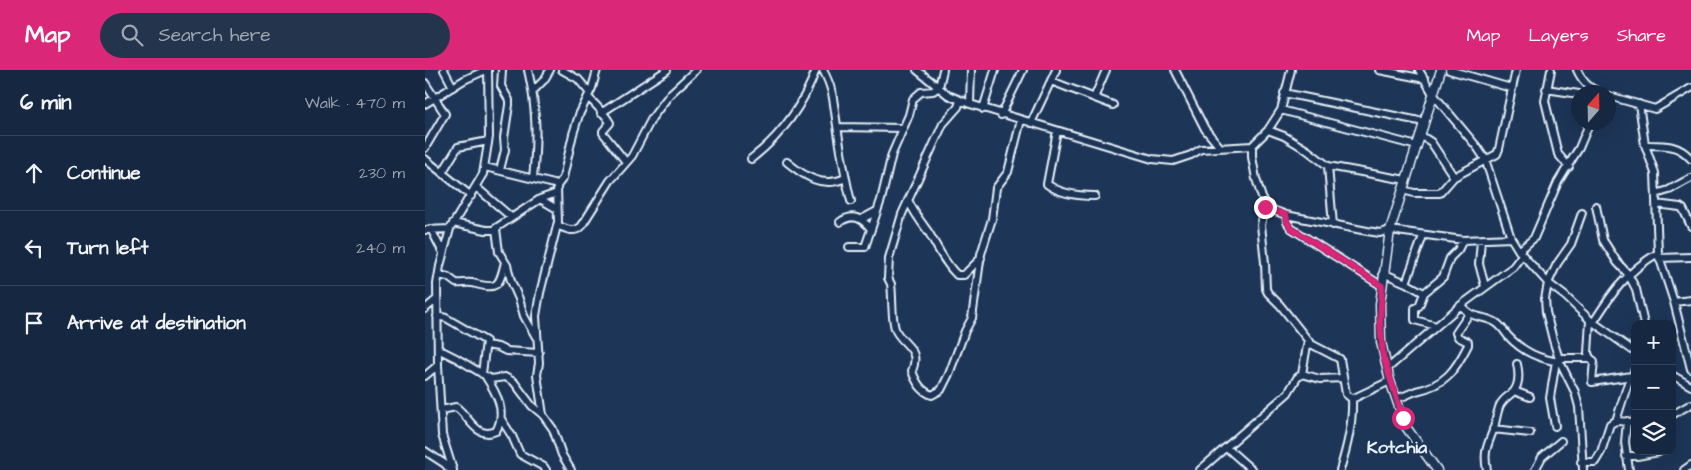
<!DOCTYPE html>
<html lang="en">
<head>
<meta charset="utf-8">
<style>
	:root { --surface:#162841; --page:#23344c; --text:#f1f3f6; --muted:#9ea6b1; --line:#35445a; --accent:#db2777 }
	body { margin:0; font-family:"Architects Daughter",sans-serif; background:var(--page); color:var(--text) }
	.controls { position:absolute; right:15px; bottom:15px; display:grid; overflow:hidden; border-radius:10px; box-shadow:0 5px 20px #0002 }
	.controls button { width:45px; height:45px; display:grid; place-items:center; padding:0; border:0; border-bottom:1px solid var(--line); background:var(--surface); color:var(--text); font:25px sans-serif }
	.compass { position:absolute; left:1146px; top:15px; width:45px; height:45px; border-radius:50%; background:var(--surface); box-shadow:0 5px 20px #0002; rotate:20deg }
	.stop { position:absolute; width:15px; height:15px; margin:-11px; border:4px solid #db2777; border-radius:50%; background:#fff }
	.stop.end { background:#db2777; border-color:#fff; box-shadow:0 1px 5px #0008 }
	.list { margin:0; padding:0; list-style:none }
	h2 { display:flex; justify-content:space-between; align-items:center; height:65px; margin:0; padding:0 20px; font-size:21px }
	h2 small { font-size:16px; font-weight:400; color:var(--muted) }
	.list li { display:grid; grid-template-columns:32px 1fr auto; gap:15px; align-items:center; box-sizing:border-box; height:75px; padding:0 20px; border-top:1px solid var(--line) }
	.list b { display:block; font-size:19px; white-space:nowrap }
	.list em { font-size:16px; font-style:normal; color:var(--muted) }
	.icon { flex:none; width:28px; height:28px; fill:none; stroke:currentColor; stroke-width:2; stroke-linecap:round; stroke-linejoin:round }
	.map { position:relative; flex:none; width:1266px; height:400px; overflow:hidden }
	header { display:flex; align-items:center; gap:30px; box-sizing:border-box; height:70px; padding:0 25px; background:var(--accent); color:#fff }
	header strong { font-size:24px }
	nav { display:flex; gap:28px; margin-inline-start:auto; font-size:18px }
	.search { width:350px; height:45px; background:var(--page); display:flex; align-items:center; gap:12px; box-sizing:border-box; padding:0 18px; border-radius:28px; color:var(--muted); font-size:19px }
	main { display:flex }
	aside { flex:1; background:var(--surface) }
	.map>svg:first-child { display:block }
</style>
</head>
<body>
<header>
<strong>Map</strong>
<div class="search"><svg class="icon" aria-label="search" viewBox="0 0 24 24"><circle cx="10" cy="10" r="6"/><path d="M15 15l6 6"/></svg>Search here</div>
<nav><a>Map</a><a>Layers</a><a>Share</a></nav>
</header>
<main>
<aside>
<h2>6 min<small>Walk · 470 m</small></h2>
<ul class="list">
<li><svg class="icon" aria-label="ahead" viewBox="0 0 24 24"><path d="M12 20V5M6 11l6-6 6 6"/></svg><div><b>Continue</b></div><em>230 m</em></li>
<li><svg class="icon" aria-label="left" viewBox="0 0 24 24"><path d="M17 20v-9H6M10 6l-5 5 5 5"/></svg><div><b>Turn left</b></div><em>240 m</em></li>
<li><svg class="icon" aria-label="arrive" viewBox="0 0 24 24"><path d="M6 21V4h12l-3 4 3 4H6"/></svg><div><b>Arrive at destination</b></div></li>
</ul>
</aside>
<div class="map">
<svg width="1266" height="400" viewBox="0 0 1266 400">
	<rect width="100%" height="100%" fill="#1d3557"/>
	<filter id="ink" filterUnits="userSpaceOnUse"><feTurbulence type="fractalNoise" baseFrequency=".02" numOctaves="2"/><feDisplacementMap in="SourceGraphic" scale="10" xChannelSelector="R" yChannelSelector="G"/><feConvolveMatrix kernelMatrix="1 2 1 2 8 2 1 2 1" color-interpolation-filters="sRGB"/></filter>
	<g filter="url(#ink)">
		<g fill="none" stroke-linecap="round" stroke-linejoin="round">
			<defs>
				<path id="minor" d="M19,0L28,17
					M103,0C112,38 112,70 108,108
					M137,0L153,9L164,22
					M398,0C408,19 408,28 411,49C415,76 419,104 426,131
					M492,0L523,25L545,34L727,89L748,91L766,85L776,79L827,76L843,60L856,40L866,0
					M750,0L780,59L794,76
					M954,0L1000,9
					M994,0L1008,24L1052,77L1060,89L1086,168L1094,181L1123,213L1140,226L1165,250L1210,282
					M1024,0L1086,18
					M1126,0L1120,31L1133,84L1144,97
					M1152,0C1157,11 1163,18 1174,22
					M626,11L688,35
					M0,13L20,44L0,78
					M1121,19L1154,24
					M108,21L119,10L125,0
					M859,23L999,52
					M1184,26L1230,39L1266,18
					M163,27C169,33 182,46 185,53L178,61V63L201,92
					M669,28L681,0
					M535,31L533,37L518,54L477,144L464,188L463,208L466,214C468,227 466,251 471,261C479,276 496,279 487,301C491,312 496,321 507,325L516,320L524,304L540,261L547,248L556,184L567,149L571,118L583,102L596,50
					M0,34L39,10L61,0
					M545,34L546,0
					M1214,34L1220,75L1230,103L1233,183L1249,232L1266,299
					M558,39L570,0
					M856,40L992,76
					M176,43L242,0
					M576,45L598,0
					M606,53L631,0
					M413,57L478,58
					M843,60L859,66L882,80L903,96L981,110
					M632,61L622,114C635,124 654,126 670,126
					M1220,75C1239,75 1253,74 1266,89
					M827,76V87L831,109L840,137L836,155L840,193L841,219L843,223L855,235L886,274L915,289L921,324L927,329C928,354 922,377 915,400
					M0,89L46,126
					M326,89C356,66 378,35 391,0
					M362,92C379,106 398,119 420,108
					M903,96L908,155
					M60,97L129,114L132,116
					M75,100L80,80L79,68L84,35V30L76,16L77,0
					M17,103L33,77L63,71
					M1029,107L1072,84L1074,79L1091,0
					M51,117L86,147
					M978,120L989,123H1015L1029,107L1006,72L995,65
					M1231,124L1244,120L1266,108
					M115,129L132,139
					M483,130C489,143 496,152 504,163C513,178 520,194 532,205H539L556,188
					M1231,134L1255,137L1258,139L1266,156
					M1171,136L1178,170L1192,192L1203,204L1211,219L1219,254
					M840,137L861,145L942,161L955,163L965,160L1038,170L1086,168
					M1157,143L1146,174L1132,194L1123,213L1120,229L1121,242L1128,270L1135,292L1150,322L1154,337L1158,400
					M861,145L862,152L866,158L957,216
					M437,149L452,141
					M415,152C428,143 437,148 446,159
					M28,153L61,160H68L115,129L132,123
					M132,155C141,159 148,163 156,157L185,111L207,86L227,48L245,24L271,0
					M6,159L18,183
					M71,159L74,182L82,195L86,211L94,229L99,246L111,267
					M0,160L25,159
					M1056,170L1054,194L1060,216
					M424,177H440L456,130L467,84L484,45L488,29L496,22L508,21L514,17L518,0
					M1094,181L1109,168L1133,112L1154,78L1165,52
					M1234,188L1266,187
					M958,203L981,213L999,223
					M14,205L23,207L31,213C36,214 41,212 47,213C73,220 74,217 80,192
					M981,213L998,166
					M1249,232L1266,230
					M1036,235C1046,249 1056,245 1070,252C1076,255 1079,261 1083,266C1098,282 1114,289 1135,292
					M0,239L12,229
					M12,246L21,248L61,271L57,304
					M1165,250L1163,283L1165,288L1169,291L1167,312L1207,306
					M1168,253C1187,223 1201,202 1233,183
					M1011,256L990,250V238L994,236L999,223L1018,207L1025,188L1033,180L1038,170
					M61,275L73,277L81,281L114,283
					M13,279L31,288L66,309L80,307L89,312L107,336L118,345L128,359L137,385L146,400
					M1134,288H1165
					M962,299L1036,235L1088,197L1097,185
					M877,304L895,309L918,308
					M1247,305L1266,316
					M0,306L13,295
					M1089,321L1105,327
					M972,328C979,327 985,323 991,321C1020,315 1030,301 1043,275V272L1033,267L1031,263L1044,244
					M927,329L965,311
					M16,340L31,337C44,346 51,370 71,361C82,342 72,324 61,307
					M118,345L112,305L114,293L111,246L115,223L133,152L132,116L138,108L148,64L154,45L167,18L172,0
					M1247,345L1266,334
					M76,349L87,366L95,384L119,397L121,400
					M1191,351L1210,352
					M1202,351L1200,372L1204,400
					M1130,356L1125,328L1131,291
					M1068,359L1105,363
					M801,377L827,400
					M0,381L20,394L25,400
					M1201,386H1212L1234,382
					M1156,392H1170L1176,382L1185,354L1191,351L1203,313L1210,300
					M28,400L17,365L13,295L12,214L15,196L25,159L58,104L64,67L63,0
					M775,400L863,323L872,308L877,304L883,270
					M1062,400C1058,381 1063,375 1069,358C1071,350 1072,342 1075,335C1079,327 1085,326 1089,321C1095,313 1094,303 1092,294
					M1110,400L1117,387L1136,371
					M1259,400L1266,395"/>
				<path id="major" d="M1012,400L981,357L965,311L956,272L955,234L965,160L1016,0"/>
			</defs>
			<use href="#minor" stroke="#e8f1f8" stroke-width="10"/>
			<use href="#major" stroke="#e8f1f8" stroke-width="11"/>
			<use href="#minor" stroke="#1d3557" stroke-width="6"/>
			<use href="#major" stroke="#1d3557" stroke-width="8"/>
		</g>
	</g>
	<g fill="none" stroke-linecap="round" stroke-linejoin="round" filter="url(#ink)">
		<path stroke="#db2777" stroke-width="6" d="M840,137L861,145L862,152L866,158L957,216L955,252L958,286L978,348"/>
	</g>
	<g text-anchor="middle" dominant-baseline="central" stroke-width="5" stroke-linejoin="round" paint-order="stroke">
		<g font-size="18" font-weight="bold" fill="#e8f1f8" stroke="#1d3557">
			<text x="972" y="377">Kotchia</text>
		</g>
	</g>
</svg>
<div class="controls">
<button>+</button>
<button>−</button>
<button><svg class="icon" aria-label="layers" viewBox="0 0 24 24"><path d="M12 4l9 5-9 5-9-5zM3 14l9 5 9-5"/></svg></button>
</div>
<svg class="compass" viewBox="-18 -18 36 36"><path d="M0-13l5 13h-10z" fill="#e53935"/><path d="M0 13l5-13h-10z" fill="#9ea6b1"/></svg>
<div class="stop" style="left:978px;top:348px"></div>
<div class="stop end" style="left:840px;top:137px"></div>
</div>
</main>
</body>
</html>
